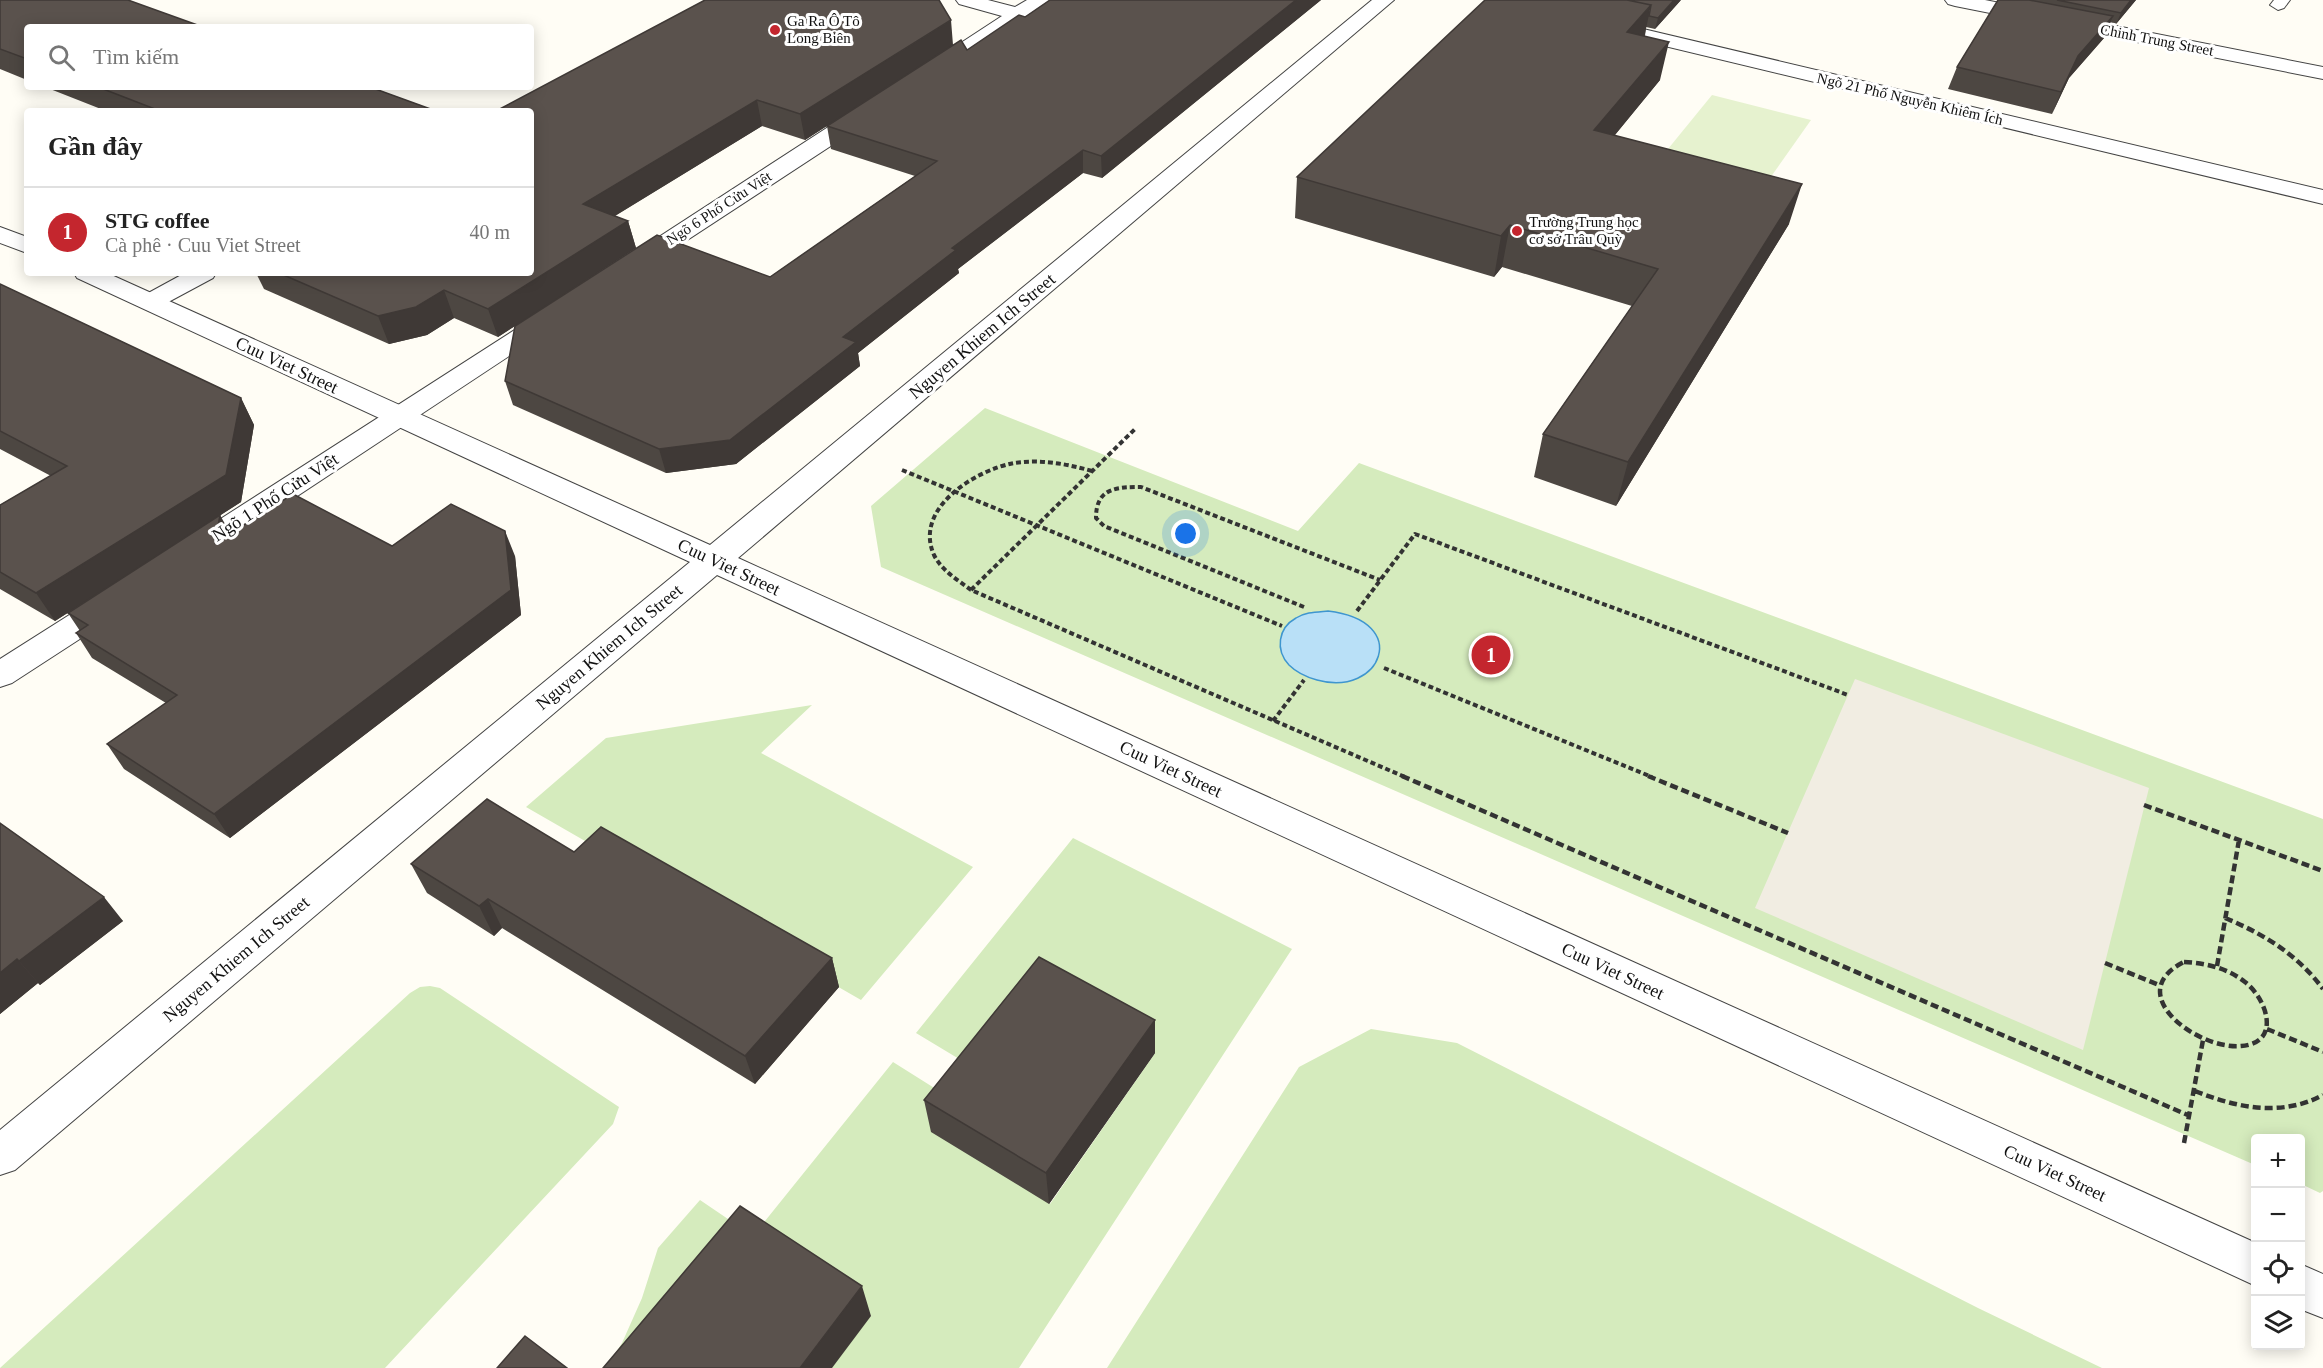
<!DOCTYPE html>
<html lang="vi">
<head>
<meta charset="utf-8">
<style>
	:root { --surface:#fff; --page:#f6f6f6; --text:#222; --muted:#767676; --line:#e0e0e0; --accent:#c4262e }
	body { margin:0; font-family:"Times New Roman",serif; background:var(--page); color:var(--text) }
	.controls { position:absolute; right:18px; bottom:18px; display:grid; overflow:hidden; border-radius:6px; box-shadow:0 3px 15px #0003 }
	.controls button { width:54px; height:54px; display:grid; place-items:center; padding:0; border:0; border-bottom:2px solid var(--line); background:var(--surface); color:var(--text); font:30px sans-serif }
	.you { position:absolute; left:1186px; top:534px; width:21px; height:21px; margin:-15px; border:4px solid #fff; border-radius:50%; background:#1a73e8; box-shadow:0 0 0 9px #1a73e833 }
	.badge { display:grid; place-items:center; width:39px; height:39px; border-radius:50%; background:var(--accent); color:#fff; font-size:20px; font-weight:700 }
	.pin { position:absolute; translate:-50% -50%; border:3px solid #fff; box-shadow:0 2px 6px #0006 }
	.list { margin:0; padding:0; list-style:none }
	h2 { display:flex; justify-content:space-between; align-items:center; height:78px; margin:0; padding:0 24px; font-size:26px }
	h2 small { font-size:20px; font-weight:400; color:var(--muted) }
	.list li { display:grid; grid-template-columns:39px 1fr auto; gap:18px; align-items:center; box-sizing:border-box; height:90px; padding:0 24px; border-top:2px solid var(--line) }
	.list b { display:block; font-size:22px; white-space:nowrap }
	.list p { margin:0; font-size:20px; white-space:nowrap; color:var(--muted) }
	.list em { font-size:20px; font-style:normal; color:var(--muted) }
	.icon { flex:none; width:33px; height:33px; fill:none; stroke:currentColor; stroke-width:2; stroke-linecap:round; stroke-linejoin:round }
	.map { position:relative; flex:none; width:2323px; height:1368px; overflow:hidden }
	.search { position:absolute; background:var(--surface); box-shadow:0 3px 15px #0003; left:24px; top:24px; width:510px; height:66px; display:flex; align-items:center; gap:15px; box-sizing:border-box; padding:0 21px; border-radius:6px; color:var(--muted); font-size:22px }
	.panel { position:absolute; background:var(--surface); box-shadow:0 3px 15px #0003; left:24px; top:108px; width:510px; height:168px; border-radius:6px }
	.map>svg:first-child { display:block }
</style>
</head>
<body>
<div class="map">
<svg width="2323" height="1368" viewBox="0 0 2323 1368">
	<rect width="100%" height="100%" fill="#fffdf5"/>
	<path fill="#d5ebbd" d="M985,408L1298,531L1359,463L2323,819V1191L2320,1193L2301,1184L2300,1138H2256L2255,1165L881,567L871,506Z
		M812,705L761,753L973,867L861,1000L526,807L606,738Z
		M1073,838L1292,949L1019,1368H606L622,1343L642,1298L658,1248L700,1200L753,1236L893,1062L955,1101L1050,1204L1155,1053L979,1071L916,1033Z
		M430,986L440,988L619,1107L613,1124L385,1368H0L410,993L420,987Z
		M1371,1029L1457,1043L1978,1308L2102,1368H1107L1299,1067Z"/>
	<path fill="#e6f2cf" d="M1712,95L1811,120L1763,188L1659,160Z"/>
	<path fill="#f1ede2" d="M1855,679L2149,788L2083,1050L1755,908Z"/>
	<path fill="#b9e0f7" stroke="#3f96cf" stroke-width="1.5" d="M1328,611C1413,621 1381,698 1317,680C1306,677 1297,673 1289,665C1275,650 1278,628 1296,618C1305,612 1317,612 1328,611Z"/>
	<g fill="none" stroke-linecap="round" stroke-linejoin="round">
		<defs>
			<path id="service" d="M2274,0H2290L2284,8L2278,10L2270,5Z"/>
			<path id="minor" d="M956,0H988L1015,7L1027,0H1050L1047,4L935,77L928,79L921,77L917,73L921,69L1002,16L959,4Z
				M1601,19L2323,190V204L1594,29L1591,25L1594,21Z
				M867,105L875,107L878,112L875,117L643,269L634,271L625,269L622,264L625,259L859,107Z
				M185,273H216L213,278L159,307L150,310L141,307L137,302L141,297Z
				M550,310L559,313L563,318L559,323L202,559L191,562L180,559L176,552L180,545L541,313Z
				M115,590L126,593L131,601L126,609L12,683L0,687V659L104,593Z"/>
			<path id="tertiary" d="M1372,0H1394L738,558L2256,1243V1286L717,575L15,1170L0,1175V1130L690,562L77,278L74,273H107L710,545Z
				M1945,0H1985L2323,67V79L1955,6L1948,4Z
				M0,227L27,237V253L0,243Z
				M2300,1264L2323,1274V1318L2300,1309Z"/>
		</defs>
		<use href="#service" stroke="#444" stroke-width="2"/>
		<use href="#minor" stroke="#444" stroke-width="2"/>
		<use href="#tertiary" stroke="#444" stroke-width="2"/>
		<path stroke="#333" stroke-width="4" stroke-dasharray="5 3" stroke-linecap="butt" d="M902,470L1282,626
			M1092,471C1067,464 1041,459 1014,463C976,470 913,508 934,555C942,571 958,580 971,590L1405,777
			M971,590L1135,429
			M1304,607L1104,526L1096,518C1096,488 1116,487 1141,487L1380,580
			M1357,611L1415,534L1848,695
			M1384,668L1652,777
			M1273,721L1304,680"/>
		<path stroke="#333" stroke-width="4.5" stroke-dasharray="8 4" stroke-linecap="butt" d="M1402,776L2190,1116
			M1648,776L1788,833
			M2144,805L2323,871
			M2225,918C2264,934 2298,955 2323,989
			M2184,962C2206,963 2227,968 2245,982C2267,999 2282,1043 2241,1046C2197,1050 2121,993 2184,962Z
			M2105,963L2159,985
			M2217,966L2239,840
			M2267,1029L2323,1052
			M2195,1091C2237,1108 2282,1117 2323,1095
			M2184,1143L2203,1040"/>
		<use href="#service" fill="#fff" fill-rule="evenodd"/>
		<use href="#minor" fill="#fff" fill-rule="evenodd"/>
		<use href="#tertiary" fill="#fff" fill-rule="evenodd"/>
	</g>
	<path fill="#4d4742" d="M0,0L27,27V80L0,69Z
		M1050,0H1321L1102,178L1083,173L958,269L959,273L858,353L860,366L736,464L666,473L513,405L505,381L770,277L915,176L831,149L827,126L967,50L1025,17Z
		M1681,0L1655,29L1646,27L1645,36L1660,80L1615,135L1789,224L1616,506L1534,477L1543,434L1632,306L1502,267L1494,277L1295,218L1297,177Z
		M1998,0H2136L2116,24L2110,23L2104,38L2069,78L2052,114L1948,89L1957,67Z
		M953,45L805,140L762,126L615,216L628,221L636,248L498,337L454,318L427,335L389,344L264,289L256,273H531V111Z
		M45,87H370L436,111H106Z
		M0,284L241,398L254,425L241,502L55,621L0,589V505L51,476L0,449Z
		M230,534L515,556L521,615L230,838L124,769L107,744L166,703L92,658L76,633L80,631L68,613Z
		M0,823L123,921L40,985L38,983L0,1014Z
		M574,852L832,958L839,987L755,1084L502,928L494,936L427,893L411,864Z
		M1155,1053L1049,1204L931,1132L924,1100Z"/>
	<path fill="#3f3936" d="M1296,0H1321L1102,178L1101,156Z
		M1674,0H1681L1655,29L1658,18Z
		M2131,0H2136L2116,24L2121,13Z
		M1651,5L1643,43L1627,32Z
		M2113,16L2104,38L2069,78L2052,114L2061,92L2078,56Z
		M951,20L953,45L805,140L800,114Z
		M1669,42L1660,80L1586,170L1594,130Z
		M757,100L762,126L590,231L583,204Z
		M1083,150V173L958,269L959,273L858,353L860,366L736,464L666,473L659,449L843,337L952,248Z
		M1802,184L1789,224L1616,506L1628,462Z
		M628,221L636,248L498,337L488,309Z
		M1510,225L1502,267L1494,277L1501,236Z
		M444,290L454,318L427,335L389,344L378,316Z
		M241,398L254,425L241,502L55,621L36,593Z
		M220,515L234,540L215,543Z
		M505,531L515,556L521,615L230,838L214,814Z
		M104,897L123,921L40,985L19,961Z
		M488,899L502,928L494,936L479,906Z
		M832,958L839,987L755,1084L745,1056Z
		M17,959L38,983L0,1014V973Z
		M1155,1020V1053L1049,1204L1046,1173Z
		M862,1286L871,1316L832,1368H800Z"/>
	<path fill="#5a524d" stroke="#3f3936" stroke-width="1.5" d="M0,0H128L203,27H27V59L0,49Z
		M705,0H939L951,20L800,114L757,100L583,204L628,221L488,309L444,290L416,307L378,316L279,273H531V111H496Z
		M1050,0H1296L1101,156L1083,150L952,248L956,250L843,337L856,342L730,440L659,449L505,381L515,326L657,235L770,277L937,161L827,126L961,40L967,50L1019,15L1025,17Z
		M1485,0H1627L1651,5L1627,32L1669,42L1594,130L1802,184L1628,462L1543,434L1658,269L1510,225L1501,236L1297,177Z
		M1627,0H1674L1658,18L1649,16L1651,5Z
		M1998,0H2029L2113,16L2078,56L2061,92L1957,67Z
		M2057,0H2131L2121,13Z
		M98,87H370L436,111H160Z
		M0,284L241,398L226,475L36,593L0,572V505L67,466L0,431Z
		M293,494L392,546L451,504L505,531L511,590L214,814L107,744L177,695L76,633L88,625L68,613L220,515L215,543Z
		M487,799L574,852L601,827L832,958L745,1056L488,899L479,906L411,864Z
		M0,823L104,897L19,961L17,959L0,973Z
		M1039,957L1155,1020L1046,1173L924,1100Z
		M740,1206L862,1286L800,1368H603Z
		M525,1336L567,1368H497Z"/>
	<g fill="#c4262e" stroke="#fff" stroke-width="2">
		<circle cx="775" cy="30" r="6"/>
		<circle cx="1517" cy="231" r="6"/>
	</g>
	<g text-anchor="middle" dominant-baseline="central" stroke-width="6" stroke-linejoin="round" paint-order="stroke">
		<g font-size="15" fill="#111" stroke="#fff" text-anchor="start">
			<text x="787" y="21">Ga Ra Ô Tô<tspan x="787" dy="17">Long Biên</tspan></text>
			<text x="1529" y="222">Trường Trung học<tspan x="1529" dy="17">cơ sở Trâu Quỳ</tspan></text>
		</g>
		<g font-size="15" fill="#111" stroke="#fff">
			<text transform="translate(2157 40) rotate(11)">Chinh Trung Street</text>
			<text transform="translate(1910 99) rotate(13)">Ngõ 21 Phố Nguyễn Khiêm Ích</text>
			<text transform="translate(719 208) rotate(-33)">Ngõ 6 Phố Cửu Việt</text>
		</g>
		<g font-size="18" fill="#111" stroke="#fff">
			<text transform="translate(982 336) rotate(-40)">Nguyen Khiem Ich Street</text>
			<text transform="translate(287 365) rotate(25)">Cuu Viet Street</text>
			<text transform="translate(275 497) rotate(-33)">Ngõ 1 Phố Cửu Việt</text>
			<text transform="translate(729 567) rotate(25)">Cuu Viet Street</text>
			<text transform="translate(609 647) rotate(-40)">Nguyen Khiem Ich Street</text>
			<text transform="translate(1171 769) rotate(25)">Cuu Viet Street</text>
			<text transform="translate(236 959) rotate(-40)">Nguyen Khiem Ich Street</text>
			<text transform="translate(1613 971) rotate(25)">Cuu Viet Street</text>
			<text transform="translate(2055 1173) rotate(25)">Cuu Viet Street</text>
		</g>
	</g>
</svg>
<div class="controls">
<button>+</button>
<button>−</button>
<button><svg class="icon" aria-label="locate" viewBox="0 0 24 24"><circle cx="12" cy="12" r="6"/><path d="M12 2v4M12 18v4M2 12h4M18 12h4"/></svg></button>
<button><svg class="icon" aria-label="layers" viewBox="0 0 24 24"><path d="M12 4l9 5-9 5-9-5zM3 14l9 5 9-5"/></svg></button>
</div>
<div class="you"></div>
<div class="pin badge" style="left:1491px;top:655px">1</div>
<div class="search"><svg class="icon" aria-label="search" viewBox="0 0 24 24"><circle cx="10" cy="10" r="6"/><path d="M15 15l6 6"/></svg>Tìm kiếm</div>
<section class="panel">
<h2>Gần đây<small></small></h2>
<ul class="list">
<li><span class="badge">1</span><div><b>STG coffee</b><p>Cà phê · Cuu Viet Street</p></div><em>40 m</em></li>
</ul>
</section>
</div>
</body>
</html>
